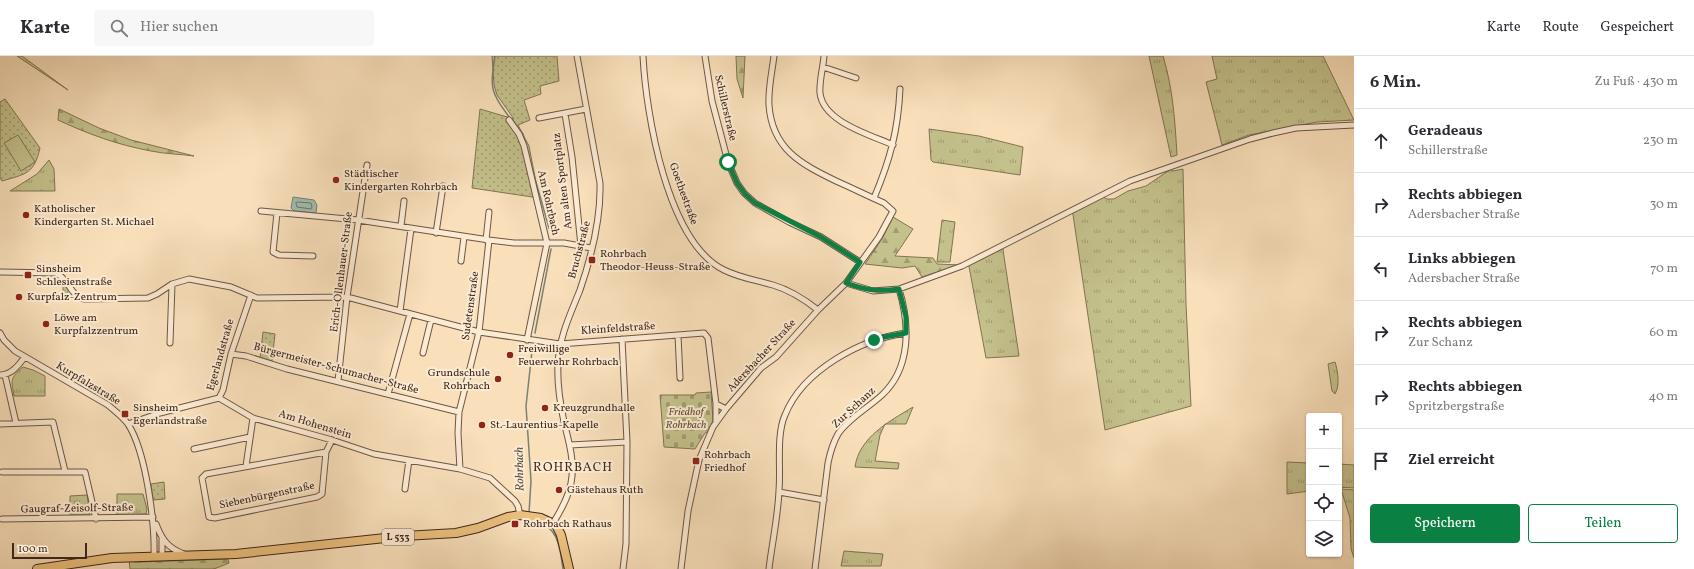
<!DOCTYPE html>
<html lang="de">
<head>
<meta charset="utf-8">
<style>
	:root { --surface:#fff; --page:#f7f7f7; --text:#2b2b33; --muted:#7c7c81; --line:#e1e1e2; --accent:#0b8043 }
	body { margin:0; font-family:Vollkorn,serif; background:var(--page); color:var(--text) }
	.controls { position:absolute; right:12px; bottom:12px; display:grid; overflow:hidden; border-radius:4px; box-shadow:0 1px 3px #0004 }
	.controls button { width:36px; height:36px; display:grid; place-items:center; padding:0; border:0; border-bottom:1px solid var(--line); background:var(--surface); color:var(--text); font:20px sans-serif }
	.scale { position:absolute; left:12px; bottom:10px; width:75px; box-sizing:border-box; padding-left:4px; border:2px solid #41271c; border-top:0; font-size:11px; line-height:14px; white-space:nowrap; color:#41271c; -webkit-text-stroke:3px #fbebd3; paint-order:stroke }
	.stop { position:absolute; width:12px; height:12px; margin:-9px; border:3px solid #0b8043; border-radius:50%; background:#fff }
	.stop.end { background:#0b8043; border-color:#fff; box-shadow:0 1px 4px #0008 }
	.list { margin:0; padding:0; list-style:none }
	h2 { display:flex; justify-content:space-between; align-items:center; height:52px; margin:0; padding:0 16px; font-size:17px }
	h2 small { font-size:13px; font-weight:400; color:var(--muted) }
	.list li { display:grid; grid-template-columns:26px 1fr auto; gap:12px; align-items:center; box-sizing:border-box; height:64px; padding:0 16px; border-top:1px solid var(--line) }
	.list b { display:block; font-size:15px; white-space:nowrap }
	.list p { margin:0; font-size:13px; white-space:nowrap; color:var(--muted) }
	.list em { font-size:13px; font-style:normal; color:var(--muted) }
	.actions { display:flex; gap:8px; padding:12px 16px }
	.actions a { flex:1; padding:9px 0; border:1px solid var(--accent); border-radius:4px; text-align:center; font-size:14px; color:var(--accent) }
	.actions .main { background:var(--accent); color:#fff }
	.icon { flex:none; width:22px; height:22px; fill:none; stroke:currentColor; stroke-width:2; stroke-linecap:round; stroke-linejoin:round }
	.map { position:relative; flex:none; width:1354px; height:513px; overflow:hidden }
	header { display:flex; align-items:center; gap:24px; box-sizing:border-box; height:56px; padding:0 20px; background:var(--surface); border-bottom:1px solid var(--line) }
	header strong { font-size:19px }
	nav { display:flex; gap:22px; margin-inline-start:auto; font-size:14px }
	.search { width:280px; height:36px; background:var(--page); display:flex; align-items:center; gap:10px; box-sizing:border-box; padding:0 14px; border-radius:4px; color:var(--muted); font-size:15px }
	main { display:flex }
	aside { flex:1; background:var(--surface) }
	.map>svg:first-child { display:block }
</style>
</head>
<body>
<header>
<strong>Karte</strong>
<div class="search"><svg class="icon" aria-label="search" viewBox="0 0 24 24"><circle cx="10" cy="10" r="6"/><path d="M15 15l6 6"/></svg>Hier suchen</div>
<nav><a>Karte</a><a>Route</a><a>Gespeichert</a></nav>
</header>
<main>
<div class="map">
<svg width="1354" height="513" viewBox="0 0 1354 513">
	<defs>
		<pattern id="grass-tufts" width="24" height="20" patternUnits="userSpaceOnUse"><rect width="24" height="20" fill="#c4c18c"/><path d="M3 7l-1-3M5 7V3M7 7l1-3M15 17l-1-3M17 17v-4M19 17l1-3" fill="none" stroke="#a19d72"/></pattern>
		<pattern id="forest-firs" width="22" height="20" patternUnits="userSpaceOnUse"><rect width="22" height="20" fill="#c4c18c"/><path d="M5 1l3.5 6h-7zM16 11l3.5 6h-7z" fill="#a19d72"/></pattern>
		<pattern id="cemetery-stones" width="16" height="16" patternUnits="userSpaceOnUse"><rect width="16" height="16" fill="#c4c18c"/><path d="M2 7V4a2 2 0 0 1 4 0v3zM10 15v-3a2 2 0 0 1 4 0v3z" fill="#a19d72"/></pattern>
		<pattern id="park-dots" width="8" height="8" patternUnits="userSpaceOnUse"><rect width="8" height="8" fill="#c4c18c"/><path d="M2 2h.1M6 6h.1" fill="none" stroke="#a19d72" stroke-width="1.8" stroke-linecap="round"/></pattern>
	</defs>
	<rect width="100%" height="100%" fill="#f9e0bb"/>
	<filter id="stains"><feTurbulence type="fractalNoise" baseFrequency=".005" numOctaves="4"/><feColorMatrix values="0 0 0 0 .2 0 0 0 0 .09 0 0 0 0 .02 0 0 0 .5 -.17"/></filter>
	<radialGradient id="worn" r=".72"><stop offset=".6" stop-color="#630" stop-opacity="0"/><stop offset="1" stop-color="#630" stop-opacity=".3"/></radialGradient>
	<path fill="url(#grass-tufts)" stroke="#827454" d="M17,0H22L68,34Z
		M1149,0H1163C1173,33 1175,65 1177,99L1171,101Z
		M1212,0H1323L1354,64L1317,66L1249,79L1222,89L1206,26L1217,23Z
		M929,73L979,80L1023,91L1020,119L933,106L931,104Z
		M49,104L54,113L55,135H10L37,118Z
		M1171,113L1173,115L1183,113L1186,248L1191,350L1105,374L1072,152L1099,139L1107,143H1114L1128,135L1146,130Z
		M942,164L955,166L950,206H937Z
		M1002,187L1019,300L986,302L968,205Z
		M63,224L66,227L74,243H63Z
		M1335,306C1338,315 1340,330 1335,338L1332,335L1328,308Z
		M23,311L33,314L45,320V340H14C11,324 10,322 23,311Z
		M913,351L906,368H885L880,379L875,405L899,407L898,413L855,411C859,381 890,365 913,351Z
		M1287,406L1309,407V435L1287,438Z
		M1339,408L1354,409V432L1339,431Z
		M1341,433L1354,434V502L1351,493L1350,462Z
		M117,438H143L147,453L146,458L117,459Z
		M87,439L90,458L87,459H70V440Z
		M844,495L883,498L881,510H841Z"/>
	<path fill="url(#forest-firs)" stroke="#827454" d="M736,0H745L743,42L737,23Z
		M59,53L99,72L131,84L194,100C180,98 165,98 151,95C118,89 88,78 58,64Z
		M893,161L913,173L895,200L933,202L937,208L960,209L922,221L915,210L902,212L865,208L882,183Z
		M228,503L229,507L214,513H130L129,504L139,506Z"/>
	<path fill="url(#cemetery-stones)" stroke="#827454" d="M711,336L713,364L709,375L705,377L695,393L664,391L660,339H695L696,337Z"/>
	<path fill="url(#park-dots)" stroke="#827454" d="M492,0H557L559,25L540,30L541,38L524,44L530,64L518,69L529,90L539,142L472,132L480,53L514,63L497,39L494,29Z
		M5,43L40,92C34,118 26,118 2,125L0,122V46Z
		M263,276L275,278L272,305L260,302Z
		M164,426L165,443L153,444L151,428Z"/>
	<path fill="#c4c18c" stroke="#827454" d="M18,79L35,106L21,115L4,87Z"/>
	<path fill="#9ebdad" stroke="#798173" d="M293,141L314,144L317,149L316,157L294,155L291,152Z"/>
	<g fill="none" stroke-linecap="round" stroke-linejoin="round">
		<path stroke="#707264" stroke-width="1" d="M298,146L311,147L312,151L311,153L297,151L296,147Z"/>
		<path stroke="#798173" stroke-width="1.5" d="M495,0C490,33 490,35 510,62
			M513,65L523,78L525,86
			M530,105L549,172
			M535,277L551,193
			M529,457L531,425L526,350L532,295
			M529,463V466C535,467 540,468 545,470C559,475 561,500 563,513"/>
		<defs>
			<path id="minor" d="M643,0C646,58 667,186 724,214C740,222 756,224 773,229C790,234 804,243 818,254
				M705,0L712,45L728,106L737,127L744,137L755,147L789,166L821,181L860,206
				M824,0C823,12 819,26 820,37C823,66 871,79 893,89
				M823,11L856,22
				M565,58L572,101L581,190
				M539,62L586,53
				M509,64L519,78L524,90L547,187L527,284
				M874,142C890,104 898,75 900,33
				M261,155L358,164L489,184L514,187H564L591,192
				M277,157L273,196L279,199L313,200
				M401,170L404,145
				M436,177L443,130
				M486,184L489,156
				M461,205L464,181
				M0,216L56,217C69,223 71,241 84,243L148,242L157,238L172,228L189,223L231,231L257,242L347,241L479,276L560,288L704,277L708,282L716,348L726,353
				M846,227L873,235L899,233L962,210L1130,125L1250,83L1273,77L1296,72L1354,69
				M400,255L411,173
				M0,277L4,284L15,295L108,349C115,355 123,361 128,368C146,396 155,466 154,500
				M678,279L680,322
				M622,283L627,386L626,488L623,513
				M170,287L172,228
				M423,297L431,264
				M231,298L246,300L287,313L459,356
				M0,319C11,319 18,310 24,302
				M5,319L16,367
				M338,325L347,241L367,109
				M388,338L410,258
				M219,342L253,362L332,384L374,398L460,413L490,422L515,445L518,450L520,459
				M716,366V348
				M0,368L53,366L65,415
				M128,368L160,357L219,342L223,334L231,298L251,239
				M570,389L627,386
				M194,393L250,381
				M326,396L206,418L202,422L209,461L215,462L317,441L322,438L326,396L332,384
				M246,410L253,362
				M460,413L458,377L459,356L479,276L489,184
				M2,416H85L96,463
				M405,433L409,404
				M779,436L824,444
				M2,463L153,461
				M553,467C562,453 571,437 572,420C574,402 568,383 564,366C560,347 557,328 558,309C559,281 570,259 580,234C591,202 601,161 600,127L577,0
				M156,468C162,484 168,492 184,498
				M162,500V483
				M681,513L688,455L699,404L713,371L726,353L761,312L776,301L818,254L846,227L879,181L893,155L884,147C868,140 852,132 836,125C801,108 772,93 769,49C768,33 772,16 774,0
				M769,513C772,487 778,461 779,434C781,412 776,379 785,359C803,314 861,283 906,277
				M815,513L828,407C830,397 833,387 838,378C849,362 868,352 882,339C911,312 910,269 899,233"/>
			<path id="primary" d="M37,513L112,502L236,498L404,480L456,477L478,472L508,461L520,459L541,462L556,469L561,479L569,513"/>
		</defs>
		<use href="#minor" stroke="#6f5544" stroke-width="7"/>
		<use href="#primary" stroke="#41271c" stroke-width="10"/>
		<use href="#minor" stroke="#fbebd3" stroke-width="5"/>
		<use href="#primary" stroke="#ecc07e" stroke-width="8"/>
	</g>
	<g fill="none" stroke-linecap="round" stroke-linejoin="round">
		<path stroke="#0b8043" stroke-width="5" d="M728,106L737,127L745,138L755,147L821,181L860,206L846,227C865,234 879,236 899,233L906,261V277L884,281L874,284"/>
	</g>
	<g fill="#8f2418" stroke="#fbebd3" stroke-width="1.5">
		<circle cx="336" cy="124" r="4"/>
		<circle cx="26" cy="159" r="4"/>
		<rect x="588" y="200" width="8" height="8" rx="2"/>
		<rect x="24" y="215" width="8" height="8" rx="2"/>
		<circle cx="19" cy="241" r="4"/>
		<circle cx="46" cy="268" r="4"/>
		<circle cx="510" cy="299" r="4"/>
		<circle cx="498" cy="323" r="4"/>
		<circle cx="545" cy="352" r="4"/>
		<rect x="121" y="354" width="8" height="8" rx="2"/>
		<circle cx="482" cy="369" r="4"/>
		<rect x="692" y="401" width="8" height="8" rx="2"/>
		<circle cx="559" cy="434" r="4"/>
		<rect x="511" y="464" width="8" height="8" rx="2"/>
	</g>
	<g text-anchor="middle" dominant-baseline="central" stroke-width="4" stroke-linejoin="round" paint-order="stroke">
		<rect fill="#fbebd3" stroke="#796253" stroke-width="1" x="382" y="473" width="32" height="16" rx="3"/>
		<g font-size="10" font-weight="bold" fill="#41271c">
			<text x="398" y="481">L 533</text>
		</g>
		<g font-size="11" fill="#41271c" stroke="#fbebd3">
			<text transform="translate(725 52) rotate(77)">Schillerstraße</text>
			<text transform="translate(563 125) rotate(-97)">Am alten Sportplatz</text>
			<text transform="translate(683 138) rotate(70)">Goethestraße</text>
			<text transform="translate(548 147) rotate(77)">Am Rohrbach</text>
			<text transform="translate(580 194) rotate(-75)">Bruchstraße</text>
			<text transform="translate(342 216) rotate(-83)">Erich-Ollenhauer-Straße</text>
			<text transform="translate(471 250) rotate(-82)">Sudetenstraße</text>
			<text transform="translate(618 273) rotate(-4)">Kleinfeldstraße</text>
			<text transform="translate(221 299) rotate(-74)">Egerlandstraße</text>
			<text transform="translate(762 300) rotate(-47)">Adersbacher Straße</text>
			<text transform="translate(336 313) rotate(15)">Bürgermeister-Schumacher-Straße</text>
			<text transform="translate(88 328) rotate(31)">Kurpfalzstraße</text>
			<text transform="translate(854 352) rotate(-43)">Zur Schanz</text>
			<text transform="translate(315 369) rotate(17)">Am Hohenstein</text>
			<text transform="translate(267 440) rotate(-12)">Siebenbürgenstraße</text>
			<text transform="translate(77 453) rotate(-1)">Gaugraf-Zeisolf-Straße</text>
		</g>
		<g font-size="11" fill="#41271c" stroke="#fbebd3" text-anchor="start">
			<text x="344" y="118">Städtischer<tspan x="344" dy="13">Kindergarten Rohrbach</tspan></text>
			<text x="34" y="153">Katholischer<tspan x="34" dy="13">Kindergarten St. Michael</tspan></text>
			<text x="600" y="198">Rohrbach<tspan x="600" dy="13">Theodor-Heuss-Straße</tspan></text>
			<text x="36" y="213">Sinsheim<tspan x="36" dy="13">Schlesienstraße</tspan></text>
			<text x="27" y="241">Kurpfalz-Zentrum</text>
			<text x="54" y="262">Löwe am<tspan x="54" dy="13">Kurpfalzzentrum</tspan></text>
			<text x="518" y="293">Freiwillige<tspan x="518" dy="13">Feuerwehr Rohrbach</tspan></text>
			<text x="490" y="317" text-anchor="end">Grundschule<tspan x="490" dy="13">Rohrbach</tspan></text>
			<text x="133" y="352">Sinsheim<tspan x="133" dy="13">Egerlandstraße</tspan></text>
			<text x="553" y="352">Kreuzgrundhalle</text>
			<text x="490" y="369">St.-Laurentius-Kapelle</text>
			<text x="704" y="399">Rohrbach<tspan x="704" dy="13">Friedhof</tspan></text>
			<text x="567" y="434">Gästehaus Ruth</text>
			<text x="523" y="468">Rohrbach Rathaus</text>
		</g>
		<g font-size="11" font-style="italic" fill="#624e38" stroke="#fbebd3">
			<text x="686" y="356">Friedhof<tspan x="686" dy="13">Rohrbach</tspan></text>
		</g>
		<g font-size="12" font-style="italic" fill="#584c40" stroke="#fbebd3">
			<text transform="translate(520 413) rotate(-91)">Rohrbach</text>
		</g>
		<g font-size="13" letter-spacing="1" fill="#41271c" stroke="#fbebd3">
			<text x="573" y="412">ROHRBACH</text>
		</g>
	</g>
	<rect width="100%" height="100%" filter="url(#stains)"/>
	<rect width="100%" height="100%" fill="url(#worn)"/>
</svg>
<div class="controls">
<button>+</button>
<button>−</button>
<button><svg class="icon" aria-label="locate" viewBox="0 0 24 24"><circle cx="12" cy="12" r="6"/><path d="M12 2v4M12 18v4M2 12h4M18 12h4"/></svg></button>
<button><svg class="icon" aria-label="layers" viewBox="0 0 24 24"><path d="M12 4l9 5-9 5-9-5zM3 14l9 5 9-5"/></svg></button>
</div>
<div class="scale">100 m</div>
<div class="stop" style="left:728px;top:106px"></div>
<div class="stop end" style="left:874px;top:284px"></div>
</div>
<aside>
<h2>6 Min.<small>Zu Fuß · 430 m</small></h2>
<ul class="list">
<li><svg class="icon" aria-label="ahead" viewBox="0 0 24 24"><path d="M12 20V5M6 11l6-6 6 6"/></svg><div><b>Geradeaus</b><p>Schillerstraße</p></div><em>230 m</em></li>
<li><svg class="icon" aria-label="right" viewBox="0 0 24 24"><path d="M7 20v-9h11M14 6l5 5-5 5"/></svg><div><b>Rechts abbiegen</b><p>Adersbacher Straße</p></div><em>30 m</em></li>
<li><svg class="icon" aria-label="left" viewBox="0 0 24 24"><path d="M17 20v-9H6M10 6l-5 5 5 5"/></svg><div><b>Links abbiegen</b><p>Adersbacher Straße</p></div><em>70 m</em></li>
<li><svg class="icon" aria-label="right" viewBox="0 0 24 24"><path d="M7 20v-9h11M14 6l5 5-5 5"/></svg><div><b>Rechts abbiegen</b><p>Zur Schanz</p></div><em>60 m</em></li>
<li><svg class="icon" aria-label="right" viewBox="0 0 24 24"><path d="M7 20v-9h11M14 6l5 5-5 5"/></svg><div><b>Rechts abbiegen</b><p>Spritzbergstraße</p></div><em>40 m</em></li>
<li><svg class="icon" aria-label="arrive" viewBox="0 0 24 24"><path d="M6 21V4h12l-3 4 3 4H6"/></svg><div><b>Ziel erreicht</b></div></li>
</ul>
<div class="actions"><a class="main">Speichern</a><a>Teilen</a></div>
</aside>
</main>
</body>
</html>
